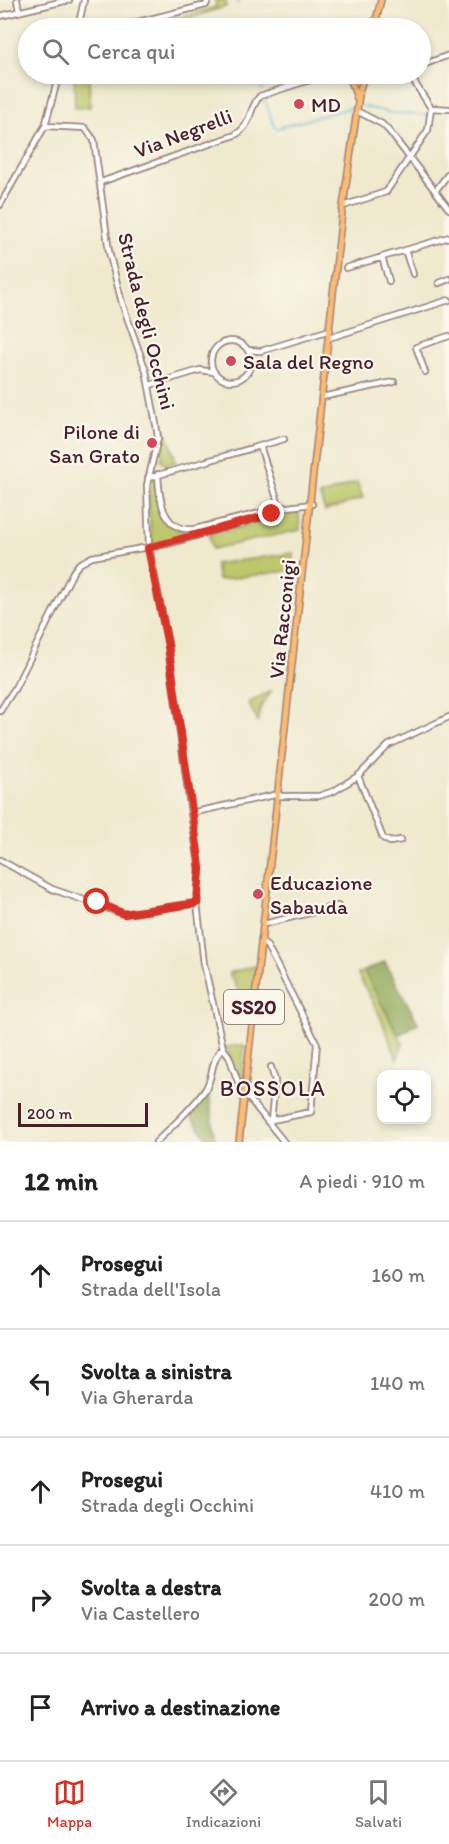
<!DOCTYPE html>
<html lang="it">
<head>
<meta charset="utf-8">
<style>
	:root { --surface:#fff; --page:#f2f2f2; --text:#222; --muted:#767676; --line:#e0e0e0; --accent:#d93025 }
	body { margin:0; font-family:Itim,sans-serif; background:var(--page); color:var(--text) }
	.controls { position:absolute; right:18px; bottom:18px; display:grid; overflow:hidden; border-radius:12px; box-shadow:0 3px 9px #0003 }
	.controls button { width:54px; height:54px; display:grid; place-items:center; padding:0; border:0; border-bottom:2px solid var(--line); background:var(--surface); color:var(--text); font:30px sans-serif }
	.scale { position:absolute; left:18px; bottom:15px; width:130px; box-sizing:border-box; padding-left:6px; border:3px solid #4a1f2b; border-top:0; font-size:16px; line-height:21px; white-space:nowrap; color:#4a1f2b; -webkit-text-stroke:4px #fbf7ec; paint-order:stroke }
	.stop { position:absolute; width:18px; height:18px; margin:-14px; border:4px solid #d93025; border-radius:50%; background:#fff }
	.stop.end { background:#d93025; border-color:#fff; box-shadow:0 2px 6px #0008 }
	.list { margin:0; padding:0; list-style:none }
	h2 { display:flex; justify-content:space-between; align-items:center; height:78px; margin:0; padding:0 24px; font-size:26px }
	h2 small { font-size:20px; font-weight:400; color:var(--muted) }
	.list li { display:grid; grid-template-columns:39px 1fr auto; gap:18px; align-items:center; box-sizing:border-box; height:108px; padding:0 24px; border-top:2px solid var(--line) }
	.list b { display:block; font-size:22px; white-space:nowrap }
	.list p { margin:0; font-size:20px; white-space:nowrap; color:var(--muted) }
	.list em { font-size:20px; font-style:normal; color:var(--muted) }
	.icon { flex:none; width:33px; height:33px; fill:none; stroke:currentColor; stroke-width:2; stroke-linecap:round; stroke-linejoin:round }
	.map { position:relative; flex:none; width:449px; height:1142px; overflow:hidden }
	.search { position:absolute; background:var(--surface); box-shadow:0 3px 9px #0003; left:18px; right:18px; top:18px; height:66px; display:flex; align-items:center; gap:15px; box-sizing:border-box; padding:0 21px; border-radius:33px; color:var(--muted); font-size:22px }
	.sheet { height:618px; background:var(--surface) }
	nav { display:flex; justify-content:space-around; align-items:center; box-sizing:border-box; height:84px; border-top:2px solid var(--line); background:var(--surface); font-size:16px; color:var(--muted) }
	nav a { display:grid; justify-items:center; gap:3px }
	nav .on { color:var(--accent) }
	.map>svg:first-child { display:block }
</style>
</head>
<body>
<div class="map">
<svg width="449" height="1142" viewBox="0 0 449 1142">
	<rect width="100%" height="100%" fill="#fbf7ec"/>
	<filter id="ink" filterUnits="userSpaceOnUse"><feTurbulence type="fractalNoise" baseFrequency=".0167" numOctaves="2"/><feDisplacementMap in="SourceGraphic" scale="12" xChannelSelector="R" yChannelSelector="G"/><feConvolveMatrix kernelMatrix="1 2 1 2 8 2 1 2 1" color-interpolation-filters="sRGB"/></filter>
	<filter id="wash" filterUnits="userSpaceOnUse"><feTurbulence type="fractalNoise" baseFrequency=".008" numOctaves="4" result="noise"/><feDisplacementMap in="SourceGraphic" scale="24" xChannelSelector="R" yChannelSelector="G"/><feGaussianBlur stdDeviation="1.35" result="paint"/><feColorMatrix in="noise" values="0 0 0 0 0 0 0 0 0 0 0 0 0 0 0 0 0 1.4 0 .05"/><feComposite in="paint" operator="in"/></filter>
	<g filter="url(#wash)">
		<rect width="100%" height="100%" fill="#efe9ce"/>
		<path fill="#bcc86a" stroke="#83744a" stroke-width="1.5" d="M215,0H225L227,6L163,28H137L216,7Z
			M74,74H89L90,107L75,108Z
			M167,431L176,462L166,465L161,460Z
			M156,477L160,511L168,524L191,536L153,545L151,541L148,488L150,480Z
			M357,482L363,498L325,511L320,496Z
			M299,512L300,530L212,549L209,535Z
			M294,553L293,570L218,580L215,564Z
			M272,690L260,708L258,721L248,703Z
			M254,966L257,967L251,1013L229,973Z
			M364,971L403,1044L397,1059L380,1016L358,974Z
			M244,1045L242,1082H241L230,1055L224,1047Z"/>
		<path fill="#95ac5e" stroke="#706644" stroke-width="1.5" d="M385,962L418,1023L399,1035L364,971Z
			M209,1089L215,1142H210L188,1113Z"/>
		<g fill="none" stroke-linecap="round" stroke-linejoin="round">
			<path stroke="#4cb1cb" stroke-width="1.5" d="M237,0L238,4
				M256,74L262,90
				M265,100L274,126L277,128L353,107
				M362,106L391,113L428,115"/>
		</g>
	</g>
	<g filter="url(#ink)">
		<g fill="none" stroke-linecap="round" stroke-linejoin="round">
			<defs>
				<path id="minor" d="M17,0L19,11
					M0,16L69,0
					M78,28L84,0
					M114,28L206,5L208,0
					M420,66L449,55
					M344,74L351,82
					M431,108L449,109
					M357,111L382,124L389,131L449,209
					M45,126L85,128L94,140L109,252L122,303L146,371L156,424L158,438L147,485L149,547L168,645L191,813
					M101,182L235,135C252,126 248,109 260,96L328,74
					M436,190L449,173
					M0,205L45,126L59,74
					M343,206L386,192L428,130L431,108L409,74
					M405,250L413,274
					M382,257L389,281
					M346,268L449,237
					M439,283L449,279
					M329,338L449,300
					M211 361a20 20 0 1 1 40 0a20 20 0 1 1-40 0Z
					M248,350L261,351L330,330
					M425,372L416,347L449,336
					M150,385L200,370L214,372
					M322,397L394,382
					M158,474C159,498 162,533 195,529L280,508L260,446
					M148,478L284,439
					M0,711L15,688L73,572L79,564L92,557L171,543L272,514L280,508L312,504
					M358,776L383,838L390,842L401,840
					M279,796H319L334,791L358,776L389,745L449,717
					M0,860L52,889L124,914L197,903
					M264,924L338,906
					M261,942L267,946L317,1044L311,1112L267,1121
					M245,1088L239,1085L229,1056L223,1048L204,964L197,903L200,869L191,813L279,794
					M244,1096L248,1097L284,1142
					M271,1121L275,1081L271,1067
					M156,1142C172,1126 192,1109 205,1090C214,1077 210,1059 223,1048"/>
				<path id="major" d="M374,28L381,0
					M357,99L351,80L360,74
					M239,1142L342,213L360,89L365,74"/>
			</defs>
			<use href="#minor" stroke="#9c847c" stroke-width="8"/>
			<use href="#major" stroke="#9c847c" stroke-width="8"/>
			<use href="#minor" stroke="#fff" stroke-width="4.5"/>
			<use href="#major" stroke="#ffbb71" stroke-width="5"/>
		</g>
	</g>
	<g fill="none" stroke-linecap="round" stroke-linejoin="round" filter="url(#ink)">
		<path stroke="#d93025" stroke-width="8" d="M97,902L124,914L197,903L200,869L198,852L168,645L148,548L272,514"/>
	</g>
	<g fill="#d1495b" stroke="#fbf7ec" stroke-width="2">
		<circle cx="299" cy="104" r="6"/>
		<circle cx="231" cy="361" r="6"/>
		<circle cx="152" cy="443" r="6"/>
		<circle cx="258" cy="894" r="6"/>
	</g>
	<g text-anchor="middle" dominant-baseline="central" stroke-width="4.5" stroke-linejoin="round" paint-order="stroke">
		<rect fill="#fbf7ec" stroke="#7f6065" stroke-width="1.5" x="224" y="990" width="60" height="34" rx="4.5"/>
		<g font-size="20" font-weight="bold" fill="#4a1f2b">
			<text x="254" y="1007">SS20</text>
		</g>
		<g font-size="21" fill="#4a1f2b" stroke="#fbf7ec" text-anchor="start">
			<text x="311" y="104">MD</text>
			<text x="243" y="361">Sala del Regno</text>
			<text x="140" y="431" text-anchor="end">Pilone di<tspan x="140" dy="24">San Grato</tspan></text>
			<text x="270" y="882">Educazione<tspan x="270" dy="24">Sabauda</tspan></text>
		</g>
		<g font-size="21" fill="#4a1f2b" stroke="#fbf7ec">
			<text transform="translate(183 133) rotate(-21)">Via Negrelli</text>
			<text transform="translate(147 321) rotate(76)">Strada degli Occhini</text>
			<text transform="translate(282 619) rotate(-84)">Via Racconigi</text>
		</g>
		<g font-size="22" letter-spacing="1.5" fill="#4a1f2b" stroke="#fbf7ec">
			<text x="273" y="1088">BOSSOLA</text>
		</g>
	</g>
</svg>
<div class="controls">
<button><svg class="icon" aria-label="locate" viewBox="0 0 24 24"><circle cx="12" cy="12" r="6"/><path d="M12 2v4M12 18v4M2 12h4M18 12h4"/></svg></button>
</div>
<div class="scale">200 m</div>
<div class="stop" style="left:97px;top:902px"></div>
<div class="stop end" style="left:272px;top:514px"></div>
<div class="search"><svg class="icon" aria-label="search" viewBox="0 0 24 24"><circle cx="10" cy="10" r="6"/><path d="M15 15l6 6"/></svg>Cerca qui</div>
</div>
<section class="sheet">
<h2>12 min<small>A piedi · 910 m</small></h2>
<ul class="list">
<li><svg class="icon" aria-label="ahead" viewBox="0 0 24 24"><path d="M12 20V5M6 11l6-6 6 6"/></svg><div><b>Prosegui</b><p>Strada dell'Isola</p></div><em>160 m</em></li>
<li><svg class="icon" aria-label="left" viewBox="0 0 24 24"><path d="M17 20v-9H6M10 6l-5 5 5 5"/></svg><div><b>Svolta a sinistra</b><p>Via Gherarda</p></div><em>140 m</em></li>
<li><svg class="icon" aria-label="ahead" viewBox="0 0 24 24"><path d="M12 20V5M6 11l6-6 6 6"/></svg><div><b>Prosegui</b><p>Strada degli Occhini</p></div><em>410 m</em></li>
<li><svg class="icon" aria-label="right" viewBox="0 0 24 24"><path d="M7 20v-9h11M14 6l5 5-5 5"/></svg><div><b>Svolta a destra</b><p>Via Castellero</p></div><em>200 m</em></li>
<li><svg class="icon" aria-label="arrive" viewBox="0 0 24 24"><path d="M6 21V4h12l-3 4 3 4H6"/></svg><div><b>Arrivo a destinazione</b></div></li>
</ul>
</section>
<nav>
<a class="on"><svg class="icon" aria-label="map" viewBox="0 0 24 24"><path d="M3 6l6-2 6 2 6-2v14l-6 2-6-2-6 2zM9 4v14M15 6v14"/></svg>Mappa</a>
<a><svg class="icon" aria-label="directions" viewBox="0 0 24 24"><path d="M12 3l9 9-9 9-9-9zM9 14v-3h6M13 9l2 2-2 2"/></svg>Indicazioni</a>
<a><svg class="icon" aria-label="saved" viewBox="0 0 24 24"><path d="M7 4h10v16l-5-4-5 4z"/></svg>Salvati</a>
</nav>
</body>
</html>
